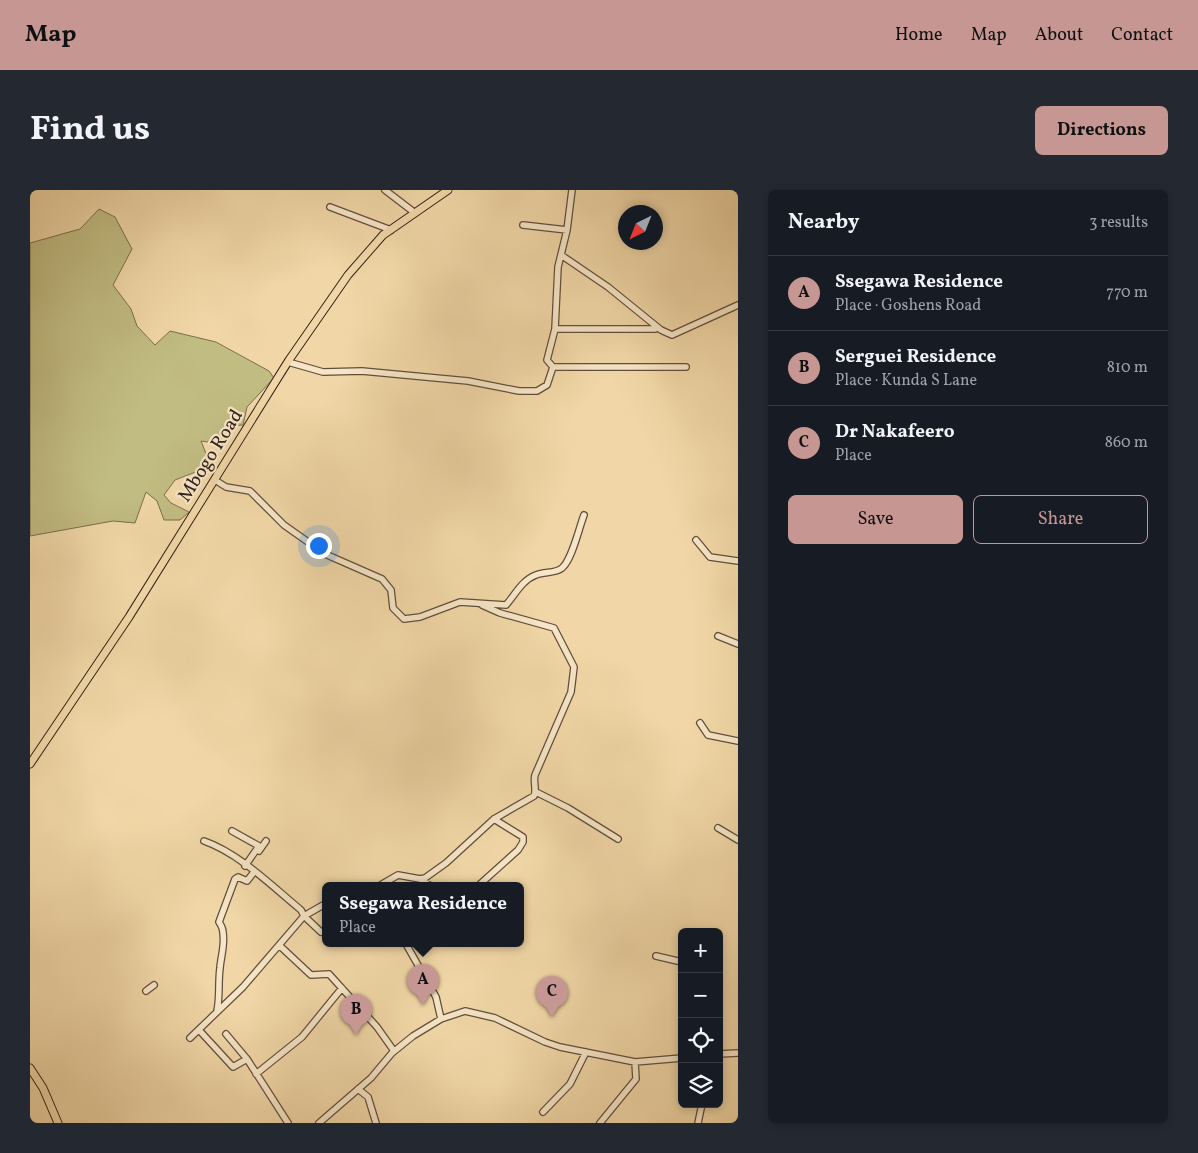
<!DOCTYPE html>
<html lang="en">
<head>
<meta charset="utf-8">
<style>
	:root { --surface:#171b24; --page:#242831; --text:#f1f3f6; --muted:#9ea1a6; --line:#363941; --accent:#c59692 }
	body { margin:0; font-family:Vollkorn,serif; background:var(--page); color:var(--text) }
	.controls { position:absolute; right:15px; bottom:15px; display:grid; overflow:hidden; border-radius:8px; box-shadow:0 2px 8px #0003 }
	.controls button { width:45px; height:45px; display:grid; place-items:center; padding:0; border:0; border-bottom:1px solid var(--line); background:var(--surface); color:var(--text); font:25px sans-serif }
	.compass { position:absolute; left:588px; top:15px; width:45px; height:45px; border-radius:50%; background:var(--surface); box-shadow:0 2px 8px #0003; rotate:223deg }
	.you { position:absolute; left:288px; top:355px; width:18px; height:18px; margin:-12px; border:4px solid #fff; border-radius:50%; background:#1a73e8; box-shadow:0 0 0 8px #1a73e833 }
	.badge { display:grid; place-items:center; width:32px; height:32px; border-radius:50%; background:var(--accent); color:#111; font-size:16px; font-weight:700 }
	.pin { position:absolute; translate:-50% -41px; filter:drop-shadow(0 1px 2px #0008) }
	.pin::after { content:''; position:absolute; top:26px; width:18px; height:15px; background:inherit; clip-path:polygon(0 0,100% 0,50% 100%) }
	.popup { position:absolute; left:292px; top:692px; width:202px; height:65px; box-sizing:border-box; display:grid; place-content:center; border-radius:8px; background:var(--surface); filter:drop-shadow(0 1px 4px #0005); font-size:16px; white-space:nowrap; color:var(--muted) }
	.popup b { font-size:19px; color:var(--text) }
	.popup::after { content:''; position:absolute; left:50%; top:100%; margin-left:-10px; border:10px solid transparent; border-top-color:var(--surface) }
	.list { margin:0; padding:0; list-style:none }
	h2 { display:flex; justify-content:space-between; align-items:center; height:65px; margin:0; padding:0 20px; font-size:21px }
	h2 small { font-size:16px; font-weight:400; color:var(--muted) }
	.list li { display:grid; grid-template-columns:32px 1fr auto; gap:15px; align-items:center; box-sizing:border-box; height:75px; padding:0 20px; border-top:1px solid var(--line) }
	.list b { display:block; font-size:19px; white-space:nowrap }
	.list p { margin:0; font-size:16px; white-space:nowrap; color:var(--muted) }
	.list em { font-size:16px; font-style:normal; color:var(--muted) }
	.actions { display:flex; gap:10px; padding:15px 20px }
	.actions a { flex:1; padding:11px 0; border:1px solid var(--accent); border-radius:8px; text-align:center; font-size:18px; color:var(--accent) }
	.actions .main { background:var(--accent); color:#111 }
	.icon { flex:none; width:28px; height:28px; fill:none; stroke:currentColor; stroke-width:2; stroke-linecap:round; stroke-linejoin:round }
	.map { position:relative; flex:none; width:708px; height:933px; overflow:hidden; border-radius:8px }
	header { display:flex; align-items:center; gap:30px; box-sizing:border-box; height:70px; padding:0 25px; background:var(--accent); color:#111 }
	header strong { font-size:24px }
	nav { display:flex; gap:28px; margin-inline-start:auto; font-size:18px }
	.intro { display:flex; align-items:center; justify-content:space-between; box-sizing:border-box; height:120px; padding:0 30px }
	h1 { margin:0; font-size:35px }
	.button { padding:12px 22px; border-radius:8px; background:var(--accent); color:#111; font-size:18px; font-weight:700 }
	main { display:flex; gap:30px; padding:0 30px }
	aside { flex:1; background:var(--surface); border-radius:8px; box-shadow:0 2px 8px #0003 }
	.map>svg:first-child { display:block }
</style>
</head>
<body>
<header>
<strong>Map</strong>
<nav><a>Home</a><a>Map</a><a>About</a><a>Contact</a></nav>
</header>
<div class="intro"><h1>Find us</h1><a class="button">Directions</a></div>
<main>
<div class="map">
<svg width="708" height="933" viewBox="0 0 708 933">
	<rect width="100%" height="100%" fill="#f1d7a7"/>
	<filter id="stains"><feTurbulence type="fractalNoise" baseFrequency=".004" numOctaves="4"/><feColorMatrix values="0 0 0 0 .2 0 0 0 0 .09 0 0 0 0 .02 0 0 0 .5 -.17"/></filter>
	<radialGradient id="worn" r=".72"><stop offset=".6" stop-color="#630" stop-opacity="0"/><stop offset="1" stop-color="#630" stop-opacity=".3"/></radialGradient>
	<path fill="#c1bc82" stroke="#7a6e4e" d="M69,19L85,27L102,59L83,95L101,119L107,136L125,155L140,141L186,152L239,181L244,188L217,217L213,235L195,236L190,254L171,251L181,276L145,290L134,305L141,313L159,322L150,330H134L127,311L116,302L105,333L83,331L0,346V53L50,39Z"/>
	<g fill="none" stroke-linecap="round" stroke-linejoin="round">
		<defs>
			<path id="minor" d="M355,0L385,23
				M542,0L537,40L528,77L525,139L517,170L523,177H656
				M300,17L361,40
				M493,35L537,40
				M531,65L578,97L631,140L642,145L708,115
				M525,139H625
				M258,172L293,182L332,181L438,191L489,201H507L517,195L523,177
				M185,290L196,297L220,301L254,335L295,364L352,389L361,400L363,418L374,429L390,427L430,412L476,415C485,405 492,390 506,385C514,381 525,384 532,378C542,370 549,338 554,325
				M666,350L680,367L708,371
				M688,446L708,454
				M670,533L678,545L708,551
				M506,602L538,618L588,649
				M688,638L708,650
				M202,641L229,656L215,676
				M174,651C209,663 243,697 271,720L274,726L291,742
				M229,661L236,651
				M390,689L401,696
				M349,696L368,685L390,689L395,688L416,673L464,629L504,606C507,600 503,592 505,585L541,502L544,477L524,438L470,423L452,415
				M448,696L488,660L493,652V647L464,629
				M376,754L406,807L411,829
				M250,756L281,785L299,784L347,837L364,861
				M626,766L652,772
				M116,801L124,795
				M187,821C190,808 188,793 190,778C191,766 195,755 193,743C193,739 191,735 189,732L205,689L208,687L217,691L224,682
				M169,840L203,877L217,869
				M196,844L217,869L258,933
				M160,848L213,797L274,726L295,714
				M689,864L708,863
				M226,884L272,847L312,798
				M328,899L338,907L346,933
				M513,922L540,894L556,862
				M289,933L341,888L362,863L383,846L411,829L435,821L465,828L515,852L530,857L605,872L652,868
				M570,933L606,889L605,872
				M668,933L672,914"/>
			<path id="major" d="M0,574L99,427L259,170L318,85L353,45L418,0
				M0,878L13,898L28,933"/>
		</defs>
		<use href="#minor" stroke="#634e3c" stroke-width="8"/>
		<use href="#major" stroke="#342119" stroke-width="9"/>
		<use href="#minor" stroke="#f6e5c6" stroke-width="5.5"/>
		<use href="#major" stroke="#f1d7a7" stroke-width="7"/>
	</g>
	<g text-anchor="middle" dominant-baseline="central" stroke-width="4.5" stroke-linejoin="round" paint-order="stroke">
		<g font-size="19" fill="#342119" stroke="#f6e5c6">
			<text transform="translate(181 266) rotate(-58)">Mbogo Road</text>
		</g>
	</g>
	<rect width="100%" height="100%" filter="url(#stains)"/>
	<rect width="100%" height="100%" fill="url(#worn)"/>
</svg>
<div class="controls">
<button>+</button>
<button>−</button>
<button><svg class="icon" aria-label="locate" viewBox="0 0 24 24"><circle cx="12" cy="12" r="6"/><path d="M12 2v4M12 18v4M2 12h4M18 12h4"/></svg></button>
<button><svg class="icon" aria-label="layers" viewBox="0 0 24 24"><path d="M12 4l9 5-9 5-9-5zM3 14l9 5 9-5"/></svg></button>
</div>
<svg class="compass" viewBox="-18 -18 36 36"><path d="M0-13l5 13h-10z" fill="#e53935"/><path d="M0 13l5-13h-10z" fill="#9ea1a6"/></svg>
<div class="you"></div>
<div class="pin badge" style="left:393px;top:815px">A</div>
<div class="popup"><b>Ssegawa Residence</b>Place</div>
<div class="pin badge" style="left:326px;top:845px">B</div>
<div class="pin badge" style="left:522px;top:827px">C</div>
</div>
<aside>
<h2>Nearby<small>3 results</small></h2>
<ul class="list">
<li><span class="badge">A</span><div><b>Ssegawa Residence</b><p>Place · Goshens Road</p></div><em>770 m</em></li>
<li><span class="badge">B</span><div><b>Serguei Residence</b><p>Place · Kunda S Lane</p></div><em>810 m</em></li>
<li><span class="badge">C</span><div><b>Dr Nakafeero</b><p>Place</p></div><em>860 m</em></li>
</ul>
<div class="actions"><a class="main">Save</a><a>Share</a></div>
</aside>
</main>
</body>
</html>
